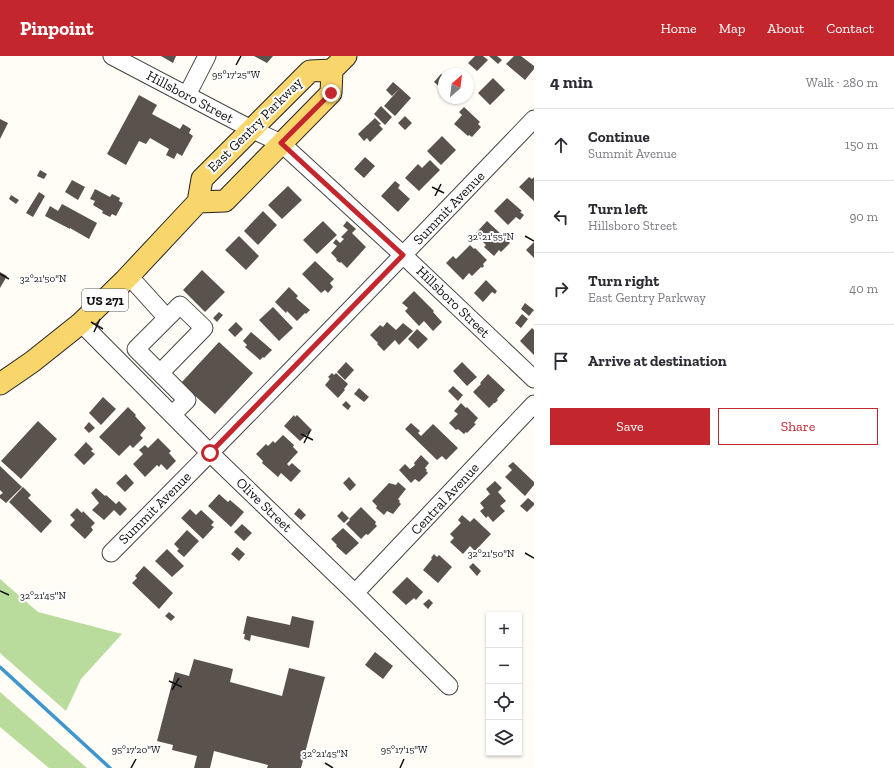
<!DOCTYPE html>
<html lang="en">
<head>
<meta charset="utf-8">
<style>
	:root { --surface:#fff; --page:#f2f2f3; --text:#2b2b33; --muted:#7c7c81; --line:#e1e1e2; --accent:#c4262e }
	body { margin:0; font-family:"Zilla Slab",serif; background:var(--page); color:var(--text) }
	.controls { position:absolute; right:12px; bottom:12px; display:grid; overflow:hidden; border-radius:0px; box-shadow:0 1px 3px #0004 }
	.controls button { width:36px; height:36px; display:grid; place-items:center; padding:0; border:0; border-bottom:1px solid var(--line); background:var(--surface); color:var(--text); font:20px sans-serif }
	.compass { position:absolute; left:438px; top:12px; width:36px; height:36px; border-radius:50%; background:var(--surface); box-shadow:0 1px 3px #0004; rotate:28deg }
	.stop { position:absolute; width:12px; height:12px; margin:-9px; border:3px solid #c4262e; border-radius:50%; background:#fff }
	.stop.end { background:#c4262e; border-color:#fff; box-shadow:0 1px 4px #0008 }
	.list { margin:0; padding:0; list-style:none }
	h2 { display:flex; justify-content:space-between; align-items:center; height:52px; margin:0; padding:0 16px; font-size:17px }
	h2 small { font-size:13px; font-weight:400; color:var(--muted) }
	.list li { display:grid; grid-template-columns:26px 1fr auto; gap:12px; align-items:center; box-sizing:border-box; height:72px; padding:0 16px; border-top:1px solid var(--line) }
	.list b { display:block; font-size:15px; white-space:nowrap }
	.list p { margin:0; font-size:13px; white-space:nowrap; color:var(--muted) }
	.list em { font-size:13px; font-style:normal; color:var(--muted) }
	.actions { display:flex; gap:8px; padding:12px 16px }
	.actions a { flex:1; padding:9px 0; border:1px solid var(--accent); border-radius:0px; text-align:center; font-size:14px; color:var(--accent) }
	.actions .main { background:var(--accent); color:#fff }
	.icon { flex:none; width:22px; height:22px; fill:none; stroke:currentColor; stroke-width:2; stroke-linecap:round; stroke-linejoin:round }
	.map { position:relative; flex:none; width:534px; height:712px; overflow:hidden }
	header { display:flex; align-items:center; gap:24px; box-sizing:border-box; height:56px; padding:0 20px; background:var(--accent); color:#fff }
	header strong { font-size:19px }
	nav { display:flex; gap:22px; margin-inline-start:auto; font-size:14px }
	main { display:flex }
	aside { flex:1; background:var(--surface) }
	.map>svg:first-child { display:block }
</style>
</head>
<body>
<header>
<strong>Pinpoint</strong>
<nav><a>Home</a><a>Map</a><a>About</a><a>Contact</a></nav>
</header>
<main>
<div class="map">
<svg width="534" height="712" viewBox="0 0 534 712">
	<rect width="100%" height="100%" fill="#fffdf5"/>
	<path fill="#b9dc9c" d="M0,523L38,556L122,578L81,623L66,655L0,597Z
		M0,636L87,712H49L0,671Z"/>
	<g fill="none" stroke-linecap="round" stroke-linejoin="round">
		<path stroke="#3f96cf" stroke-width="3.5" d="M0,611L110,712"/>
	</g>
	<path fill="#5a524d" d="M161,0H176L173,7Z
		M254,0H273L267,7Z
		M475,0H483L488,4L477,15L468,7Z
		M489,0H497L502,4L498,8Z
		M514,0H521L534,10V13L525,24L506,8Z
		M441,18L444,20V31L442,33L434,26Z
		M493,22L505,34L490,49L478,37Z
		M393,26L400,32L392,40L386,34Z
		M400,32L411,42L395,60L384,50Z
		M139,39L157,49L152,58L180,73L183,68L191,73L189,77L193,80L182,100L177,97L174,103L166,99L169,93L150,82L146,88L139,85L126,109L107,98Z
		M381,50L392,61L385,69L374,58Z
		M464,51L480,66L478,68L481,71L472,81L469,79L468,80L454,68L462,59L459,56Z
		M405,60L412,67L405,74L398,67Z
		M375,62L381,68L379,69L383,73L370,86L367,82L364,85L358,78Z
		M0,63L8,67L0,83Z
		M442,80L456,94L441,109L427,95Z
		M365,101L375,110L364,122L354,113Z
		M430,104L440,114L419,135L405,122L418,108L422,112Z
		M40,114L47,118L44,123L37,120Z
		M529,121L532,123L534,121V145L519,131Z
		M72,124L85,131L78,144L65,136Z
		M395,125L400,129L398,132L410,143L398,156L381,140Z
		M288,130L302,144L282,163L268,149Z
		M95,133L110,141L112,138L120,142L119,145L123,147L116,160L112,158L110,161L102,157L103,155L93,149L95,145L90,143Z
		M39,136L45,140L33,161L26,157Z
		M11,139L19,144L16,148L9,143Z
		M507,142L522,155L520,156L524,159L520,164L516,161L508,169L494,155Z
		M62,148L97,167L89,183L70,172V173L45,160L50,150L58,155Z
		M263,155L277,169L258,189L244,175Z
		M323,165L337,179L317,198L303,184Z
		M347,165L356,173L352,177L366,191L347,212L341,206L340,207L336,204L337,203L331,197L337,190L333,187L336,183L340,187L344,183L341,181L348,174L343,170Z
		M487,165L502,179H503L509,184L508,185L510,187L501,196L499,194L494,200L484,191L486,189L475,178Z
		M239,180L259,200L246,214L225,194Z
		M534,186V202L526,194Z
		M470,189L474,193L475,192L487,204L483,208L484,210L482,212L481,211L472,220L469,217L463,224L446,207L453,200L456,203Z
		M315,205L334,223L330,227L333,231L328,237L325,234L321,237L302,218Z
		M202,214L225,236L205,256L183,234Z
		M0,216L7,220L0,232Z
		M486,224L497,235L495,238L492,236L483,246L474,237Z
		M289,231L298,240L296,242L310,254L306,258L305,257L297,265L287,255L286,257L275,246Z
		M414,235L434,255L433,256L442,266L433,275L424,265L419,270L405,255L408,252L402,247Z
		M525,247L534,254L529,260L521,253Z
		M273,251L293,272L279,285L259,264Z
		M219,256L223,259L217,266L213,262Z
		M522,258L528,263L521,272L515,267Z
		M236,266L243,273L235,281L228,274Z
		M387,266L396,274L403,267L413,275L399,289L395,284L384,295L377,288L378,287L370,279L380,269L383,271Z
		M532,272L534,274V299L520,285Z
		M417,273L428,283L418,293L408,283Z
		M251,276L272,294L264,302L263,301L260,304L245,291L247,289L243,285Z
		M219,286L253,317L215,358L181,327Z
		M346,306L354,314L345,324L337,316Z
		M462,306L477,321L467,330L453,315Z
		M332,317L334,319L336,317L348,328L344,333L345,334L338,342L325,329L330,323L328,321Z
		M488,318L505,334L497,343L498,344L495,347H494L489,352L473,336L481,328L480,327Z
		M453,330L463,339L458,345L448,335Z
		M359,332L369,341L364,346L354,338Z
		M103,341L116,353L101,369L89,357Z
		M346,345L351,350L348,354L342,349Z
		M461,347L466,352L467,351L478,362L474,367L476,368L467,377L466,376L464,378L458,373L456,374L449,367L458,358L454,355Z
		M128,351L136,359L135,360L146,372L140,379L143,382L133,392L130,389L119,400L99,381Z
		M294,359L295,361L297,359L312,374L300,385L284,370Z
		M38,365L57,383L21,423L1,405Z
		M89,366L95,372L89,377L84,372Z
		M411,367L420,375L418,377L421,380L433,368L458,392L446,404L442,400L437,404L405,373Z
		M283,379L294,389L293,391L298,396L287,408L289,410L292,407L301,415L291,426L281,417L278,421L262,407L263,405L256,398L266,388L268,390L273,385L275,387Z
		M158,382L171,395L169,397L176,405L167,414L161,408L159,411L157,409L145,421L133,408L143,398L139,394L145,389L148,392Z
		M86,386L93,393L91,395L95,398L84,409L74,399Z
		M421,399L429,407L425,412L427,414L426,415L428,417L419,426L415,423L411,427L399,414L405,408L410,413L415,409L414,407Z
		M513,406L534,426V429L525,440L505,421L512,414L508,410Z
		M0,410L22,431L6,447L0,442V439L3,437L0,434Z
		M126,418L134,427L125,436L116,427Z
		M349,421L356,429L350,435L343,427Z
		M495,425L502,432L498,436L506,445L500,450L505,455L493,466L488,460L486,462L480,455L484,452L480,447L490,438L486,433Z
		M398,426L406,433L398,443L400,445L399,446L401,448L393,458L387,455L384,459L376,452L377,450L372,445L389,427L396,429Z
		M23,431L31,439L28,442L52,465L41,477L9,446Z
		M96,432L105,440L106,439L116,448L119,445L127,453L120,460L114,454L104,464L92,454L99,447L91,437Z
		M219,438L228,446L230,444L244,456L231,471L208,450Z
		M528,442L534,447V449L527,456L520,450Z
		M361,451L376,466L375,468L377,470L368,479L366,478L361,483L346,468L350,464L349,463Z
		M77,452L82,457L83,455L95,467L91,471L93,474L85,483L70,469L75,464L70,459Z
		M299,452L306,459L301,464L294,458Z
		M190,453L196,459L201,454L214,466L211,469L214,471L203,483L181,462Z
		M342,455L349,462L344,467L337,460Z
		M462,459L470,466L474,462L491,478L475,495L470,490L463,498L450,486L454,482L450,478L461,467L458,464Z
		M242,468L252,477L244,485L234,476Z
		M343,472L359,487L346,499L336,490L337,489L331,483Z
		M187,474L199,485L184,501L177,495L179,493L174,488Z
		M237,491L245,498L239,505L231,498Z
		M167,493L184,510L172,521L155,505Z
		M434,498L437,501L439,499L452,511L438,527L423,514L432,503L431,502Z
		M473,507L481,515L477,520L469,511Z
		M144,510L173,537L159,553L132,527L137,522L135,520Z
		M407,521L423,536L416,544L414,542L406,549L392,536Z
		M429,543L433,547L428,553L423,548Z
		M169,556L175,561L171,565L165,560Z
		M247,560L290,569L292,560L314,565L309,592L251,579L250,585L244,583L245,578H243Z
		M375,596L393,610L383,623L365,609Z
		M194,603L233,613L230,626L282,640L289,612L325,621L301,712H267L268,709L214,695L210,712H194L197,700L172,694L173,689L157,685L175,616L189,620Z"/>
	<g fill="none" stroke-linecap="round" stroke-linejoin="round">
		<defs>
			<path id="minor" d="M112,0L251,73L281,87L403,199L534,323
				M187,39L207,0
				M129,220L167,262L180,249L204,272L160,317L136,293L167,262
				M81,267L210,397L355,537L449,630
				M160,317L187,344L172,359
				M111,497C253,354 394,209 534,63
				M355,537L534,348"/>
			<path id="major" d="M198,146L225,145L331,37L332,14L346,0
				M0,328L32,306L81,267L125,224L198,146L202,123L310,15L332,14"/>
		</defs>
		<use href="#minor" stroke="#444" stroke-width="19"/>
		<use href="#major" stroke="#222" stroke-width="23"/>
		<use href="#minor" stroke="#fff" stroke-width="17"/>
		<use href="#major" stroke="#f9d66b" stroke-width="21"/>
	</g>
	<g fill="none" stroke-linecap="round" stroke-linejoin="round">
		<path stroke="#c4262e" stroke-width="5" d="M210,397L403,199L281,87L331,37"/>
	</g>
	<path fill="none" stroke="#111" stroke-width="1.5" d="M236,9L241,0M432,131L444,137M435,140L441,128M525,180L534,185M0,218L9,223M91,266L103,273M94,276L100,263M301,378L313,384M304,387L310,375M525,497L534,502M0,535L9,539M169,625L182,631M172,634L179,622M325,707L333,712M131,712L136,703M400,712L404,703"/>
	<g text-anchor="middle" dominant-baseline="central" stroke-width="4" stroke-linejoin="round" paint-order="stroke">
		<rect fill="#fff" stroke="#585858" stroke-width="1" x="82" y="233" width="46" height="22" rx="3"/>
		<g font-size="13" font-weight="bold" fill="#111">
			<text x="105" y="244">US 271</text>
		</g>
		<g font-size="14" fill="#111" stroke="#fff">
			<text transform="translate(190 41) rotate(28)">Hillsboro Street</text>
			<text transform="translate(255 69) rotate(-45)">East Gentry Parkway</text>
			<text transform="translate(449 152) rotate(-46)">Summit Avenue</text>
			<text transform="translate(453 246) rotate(44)">Hillsboro Street</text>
			<text transform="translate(445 443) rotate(-47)">Central Avenue</text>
			<text transform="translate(264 449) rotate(44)">Olive Street</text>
			<text transform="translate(155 452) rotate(-45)">Summit Avenue</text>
		</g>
	</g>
	<g font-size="10" text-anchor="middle" fill="#111" stroke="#fff" stroke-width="4" stroke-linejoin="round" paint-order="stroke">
		<text x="236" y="22">95°17'25"W</text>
		<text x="491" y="184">32°21'55"N</text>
		<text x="43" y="226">32°21'50"N</text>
		<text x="491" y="501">32°21'50"N</text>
		<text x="43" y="543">32°21'45"N</text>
		<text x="136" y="697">95°17'20"W</text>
		<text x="404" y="697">95°17'15"W</text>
		<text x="325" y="701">32°21'45"N</text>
	</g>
</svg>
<div class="controls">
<button>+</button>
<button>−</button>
<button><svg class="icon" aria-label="locate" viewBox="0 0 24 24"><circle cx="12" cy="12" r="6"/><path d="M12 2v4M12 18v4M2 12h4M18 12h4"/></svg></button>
<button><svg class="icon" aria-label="layers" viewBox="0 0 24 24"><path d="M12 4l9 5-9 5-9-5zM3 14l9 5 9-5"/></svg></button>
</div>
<svg class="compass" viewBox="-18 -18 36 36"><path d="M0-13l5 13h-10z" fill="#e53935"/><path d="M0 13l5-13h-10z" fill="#7c7c81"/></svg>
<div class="stop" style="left:210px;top:397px"></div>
<div class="stop end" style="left:331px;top:37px"></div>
</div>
<aside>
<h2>4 min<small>Walk · 280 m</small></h2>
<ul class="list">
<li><svg class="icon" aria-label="ahead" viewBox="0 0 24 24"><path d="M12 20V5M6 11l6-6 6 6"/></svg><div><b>Continue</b><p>Summit Avenue</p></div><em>150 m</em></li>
<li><svg class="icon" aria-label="left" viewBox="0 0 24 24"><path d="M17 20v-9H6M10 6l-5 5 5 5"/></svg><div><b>Turn left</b><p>Hillsboro Street</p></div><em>90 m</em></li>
<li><svg class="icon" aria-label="right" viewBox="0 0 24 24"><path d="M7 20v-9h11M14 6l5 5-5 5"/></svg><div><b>Turn right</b><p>East Gentry Parkway</p></div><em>40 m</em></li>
<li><svg class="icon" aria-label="arrive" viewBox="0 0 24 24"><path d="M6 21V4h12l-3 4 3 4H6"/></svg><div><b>Arrive at destination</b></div></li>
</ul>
<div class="actions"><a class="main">Save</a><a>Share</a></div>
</aside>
</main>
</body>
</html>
